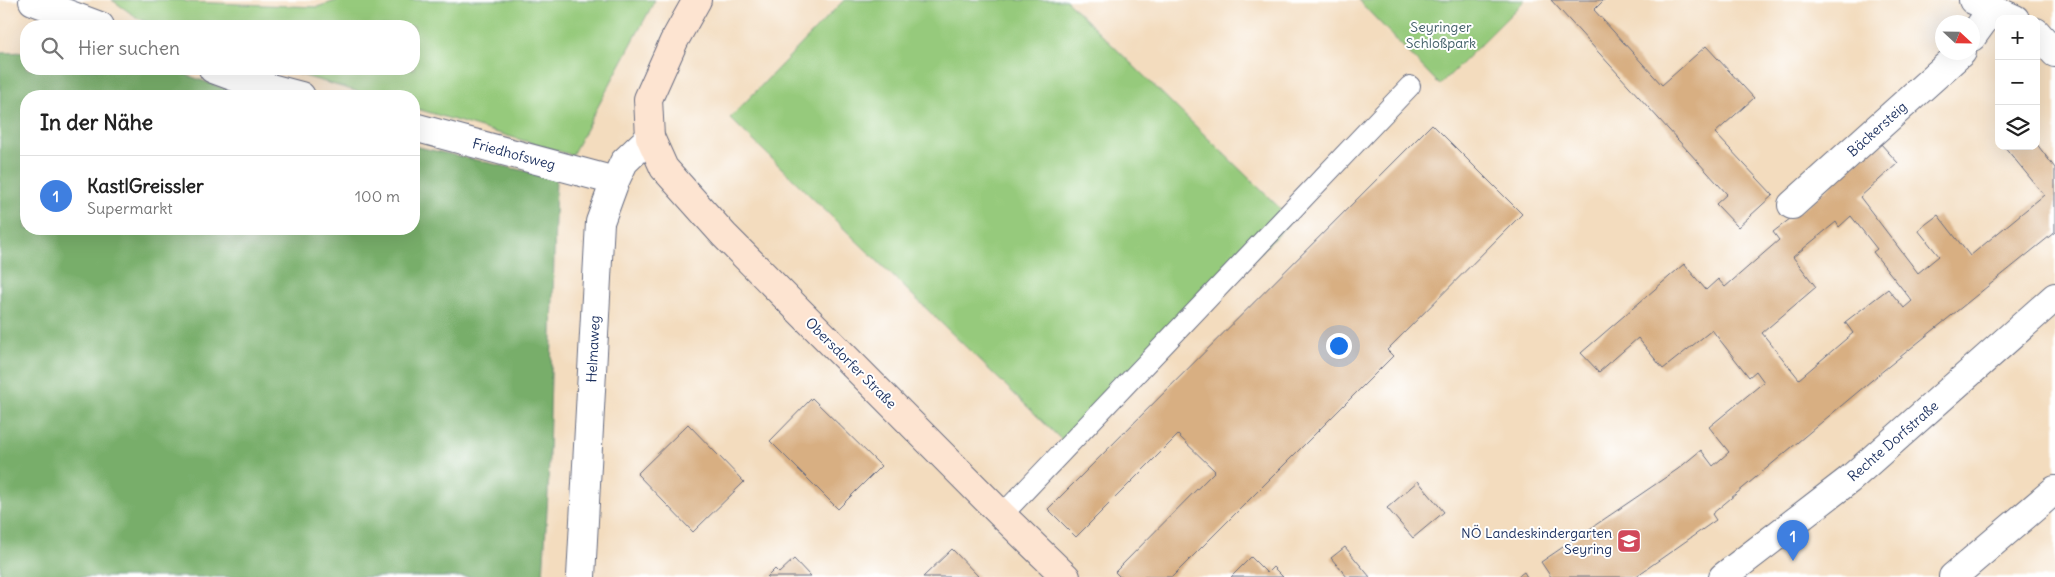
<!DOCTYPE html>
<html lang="de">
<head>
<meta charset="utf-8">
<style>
	:root { --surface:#fff; --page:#f2f2f2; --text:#222; --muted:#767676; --line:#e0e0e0; --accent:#db2777 }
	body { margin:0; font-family:Delius,sans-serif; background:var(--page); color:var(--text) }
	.controls { position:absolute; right:15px; top:15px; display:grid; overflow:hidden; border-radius:10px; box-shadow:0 5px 20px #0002 }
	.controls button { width:45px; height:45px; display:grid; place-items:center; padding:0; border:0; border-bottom:1px solid var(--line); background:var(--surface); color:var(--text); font:25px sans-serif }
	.compass { position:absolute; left:1935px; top:15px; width:45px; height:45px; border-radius:50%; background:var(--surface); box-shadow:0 5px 20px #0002; rotate:112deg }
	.you { position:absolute; left:1338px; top:345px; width:18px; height:18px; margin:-12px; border:4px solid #fff; border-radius:50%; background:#1a73e8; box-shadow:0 0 0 8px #1a73e833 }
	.badge { display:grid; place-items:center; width:32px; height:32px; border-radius:50%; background:var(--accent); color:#fff; font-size:16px; font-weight:700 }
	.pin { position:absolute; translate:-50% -41px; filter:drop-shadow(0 1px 2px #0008) }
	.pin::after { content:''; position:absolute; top:26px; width:18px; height:15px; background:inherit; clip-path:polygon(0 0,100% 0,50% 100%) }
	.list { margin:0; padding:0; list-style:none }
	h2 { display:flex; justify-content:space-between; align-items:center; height:65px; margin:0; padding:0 20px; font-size:21px }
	h2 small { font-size:16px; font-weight:400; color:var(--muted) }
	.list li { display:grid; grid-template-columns:32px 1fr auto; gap:15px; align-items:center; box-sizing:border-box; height:80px; padding:0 20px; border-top:1px solid var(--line) }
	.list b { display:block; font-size:19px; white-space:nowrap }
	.list p { margin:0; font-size:16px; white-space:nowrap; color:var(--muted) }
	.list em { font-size:16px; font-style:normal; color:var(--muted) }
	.icon { flex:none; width:28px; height:28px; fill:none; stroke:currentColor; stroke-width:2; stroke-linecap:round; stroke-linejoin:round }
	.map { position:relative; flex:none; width:2055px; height:577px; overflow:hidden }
	.search { position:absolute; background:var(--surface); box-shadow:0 5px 20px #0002; left:20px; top:20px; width:400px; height:55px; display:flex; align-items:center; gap:12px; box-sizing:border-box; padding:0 18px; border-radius:20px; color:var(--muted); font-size:19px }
	.panel { position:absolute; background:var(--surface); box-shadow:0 5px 20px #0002; left:20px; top:90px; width:400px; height:145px; border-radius:20px }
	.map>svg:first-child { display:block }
</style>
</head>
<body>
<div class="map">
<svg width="2055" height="577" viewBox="0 0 2055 577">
	<rect width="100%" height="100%" fill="#fff"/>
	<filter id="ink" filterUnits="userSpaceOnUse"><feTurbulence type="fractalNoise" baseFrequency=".02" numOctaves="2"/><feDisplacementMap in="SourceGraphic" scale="10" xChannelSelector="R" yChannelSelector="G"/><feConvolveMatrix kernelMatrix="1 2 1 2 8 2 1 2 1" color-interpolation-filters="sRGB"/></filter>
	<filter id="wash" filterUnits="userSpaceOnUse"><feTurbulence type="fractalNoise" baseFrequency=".0096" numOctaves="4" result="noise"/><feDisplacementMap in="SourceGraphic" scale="20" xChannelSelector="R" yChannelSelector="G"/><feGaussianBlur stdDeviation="1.12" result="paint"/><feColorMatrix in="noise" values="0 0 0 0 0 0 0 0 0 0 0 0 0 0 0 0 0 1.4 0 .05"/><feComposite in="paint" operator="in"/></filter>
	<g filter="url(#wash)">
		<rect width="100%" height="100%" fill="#f3dcbe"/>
		<path fill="#96ca7b" stroke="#587c6c" d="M112,0H182L188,2L317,7L339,0H655L572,155L414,108V96H373L280,69H414V26H158L139,19Z
			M844,0H1066L1292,220L1070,448L730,118Z
			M1358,0H1525L1440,85Z"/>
		<path fill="#78ae6b" stroke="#4a6e64" d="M26,52V69H170L245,96H26V229H414V146L556,178L548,494L543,577H0V53Z"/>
		<g id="blocks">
			<path fill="#d8af82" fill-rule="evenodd" d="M1551,0H1604L1594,10L1662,85L1706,46L1754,98L1715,133L1773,195L1738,227L1716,204L1727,194Z
				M1432,124L1522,214L1387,350L1393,356L1172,577H1120L1115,572L1215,471L1178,435L1076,537L1048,509Z
				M1880,143L1898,163L1860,197L1918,273L1939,256L1918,230L1938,215L1970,256L2044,195L2004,146H2036V143L2055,168V232L1884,370L1712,514L1716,520L1635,577H1551L1541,562L1678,469L1701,450L1713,466L1729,452L1709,427L1764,382L1756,371L1749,377L1712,330L1663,369L1638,338L1599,372L1581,353L1684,264L1706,290L1718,279L1725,287L1779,240L1773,232L1817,198ZM1851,216L1877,249L1873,252L1912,301L1904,308L1888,289L1845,322L1853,333L1799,379L1762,333L1816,287L1793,257L1836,222L1839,227Z
				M812,398L881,466L838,509L770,441Z
				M688,424L744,482L693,532L637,474Z
				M1418,481L1444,512L1413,538L1387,508Z
				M1345,547L1370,577H1347L1331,558Z
				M952,549L979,577H923Z
				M1251,557L1267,573L1273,567L1283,577H1231Z
				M794,559L811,577H767L775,569L779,573Z
				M1524,572L1527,577H1517Z"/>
		</g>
	</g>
	<g filter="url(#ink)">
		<use href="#blocks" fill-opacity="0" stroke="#676c80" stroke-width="1"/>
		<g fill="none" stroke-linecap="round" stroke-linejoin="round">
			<defs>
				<path id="lane" d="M1002,515L1410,86"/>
				<path id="street" d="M1973,0L2015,19
					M33,1L100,26
					M2036,32L2055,53
					M1972,37L1993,8
					M213,69L248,82L301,96
					M414,127L615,181
					M1792,205L1962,52
					M581,577L600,222L615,181L624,162L650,137
					M1723,577L1849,480L2055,297
					M1953,577L2055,490"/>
				<path id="secondary" d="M697,0L674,41L648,99L650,137L664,168L724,235L1002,515L1066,577"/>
			</defs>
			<use href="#lane" stroke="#676c80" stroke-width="22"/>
			<use href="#street" stroke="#676c80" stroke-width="30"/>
			<use href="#secondary" stroke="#676c80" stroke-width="30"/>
			<use href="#lane" stroke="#fff" stroke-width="20"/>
			<use href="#street" stroke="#fff" stroke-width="28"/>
			<use href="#secondary" stroke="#fde4d1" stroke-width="28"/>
		</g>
	</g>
	<defs>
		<symbol id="school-square" viewBox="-11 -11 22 22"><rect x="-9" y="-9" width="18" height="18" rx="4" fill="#d1495b" stroke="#fff"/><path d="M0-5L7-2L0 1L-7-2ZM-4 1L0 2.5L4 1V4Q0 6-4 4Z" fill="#fff"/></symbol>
	</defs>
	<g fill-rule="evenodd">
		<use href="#school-square" x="1615" y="527" width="28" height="28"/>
	</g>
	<g text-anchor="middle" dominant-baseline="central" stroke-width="4" stroke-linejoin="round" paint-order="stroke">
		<g font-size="14" fill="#405e67" stroke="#fff">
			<text x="1441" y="27">Seyringer<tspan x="1441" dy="16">Schloßpark</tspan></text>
		</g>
		<g font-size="14" fill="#1b2f5e" stroke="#fff">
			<text transform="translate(1877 129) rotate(-42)">Bäckersteig</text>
			<text transform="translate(514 154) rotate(15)">Friedhofsweg</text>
			<text transform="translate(593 349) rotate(-87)">Helmaweg</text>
			<text transform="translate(851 363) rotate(45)">Obersdorfer Straße</text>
			<text transform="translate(1893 441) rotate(-41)">Rechte Dorfstraße</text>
		</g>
		<g font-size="14" fill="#1b2f5e" stroke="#fff" text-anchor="end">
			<text x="1612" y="533">NÖ Landeskindergarten<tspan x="1612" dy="16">Seyring</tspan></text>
		</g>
	</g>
</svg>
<div class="controls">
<button>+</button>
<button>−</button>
<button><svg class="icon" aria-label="layers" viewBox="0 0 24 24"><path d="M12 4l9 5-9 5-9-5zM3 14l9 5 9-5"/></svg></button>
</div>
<svg class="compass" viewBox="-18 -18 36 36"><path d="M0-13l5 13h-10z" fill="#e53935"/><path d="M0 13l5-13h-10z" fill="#767676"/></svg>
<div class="you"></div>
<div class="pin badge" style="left:1793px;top:561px;background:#3f7fe0">1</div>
<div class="search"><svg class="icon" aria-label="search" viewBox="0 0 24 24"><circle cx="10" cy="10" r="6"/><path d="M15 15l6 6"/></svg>Hier suchen</div>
<section class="panel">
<h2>In der Nähe<small></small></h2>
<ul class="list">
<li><span class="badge" style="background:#3f7fe0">1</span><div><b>KastlGreissler</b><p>Supermarkt</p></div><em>100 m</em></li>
</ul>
</section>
</div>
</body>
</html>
